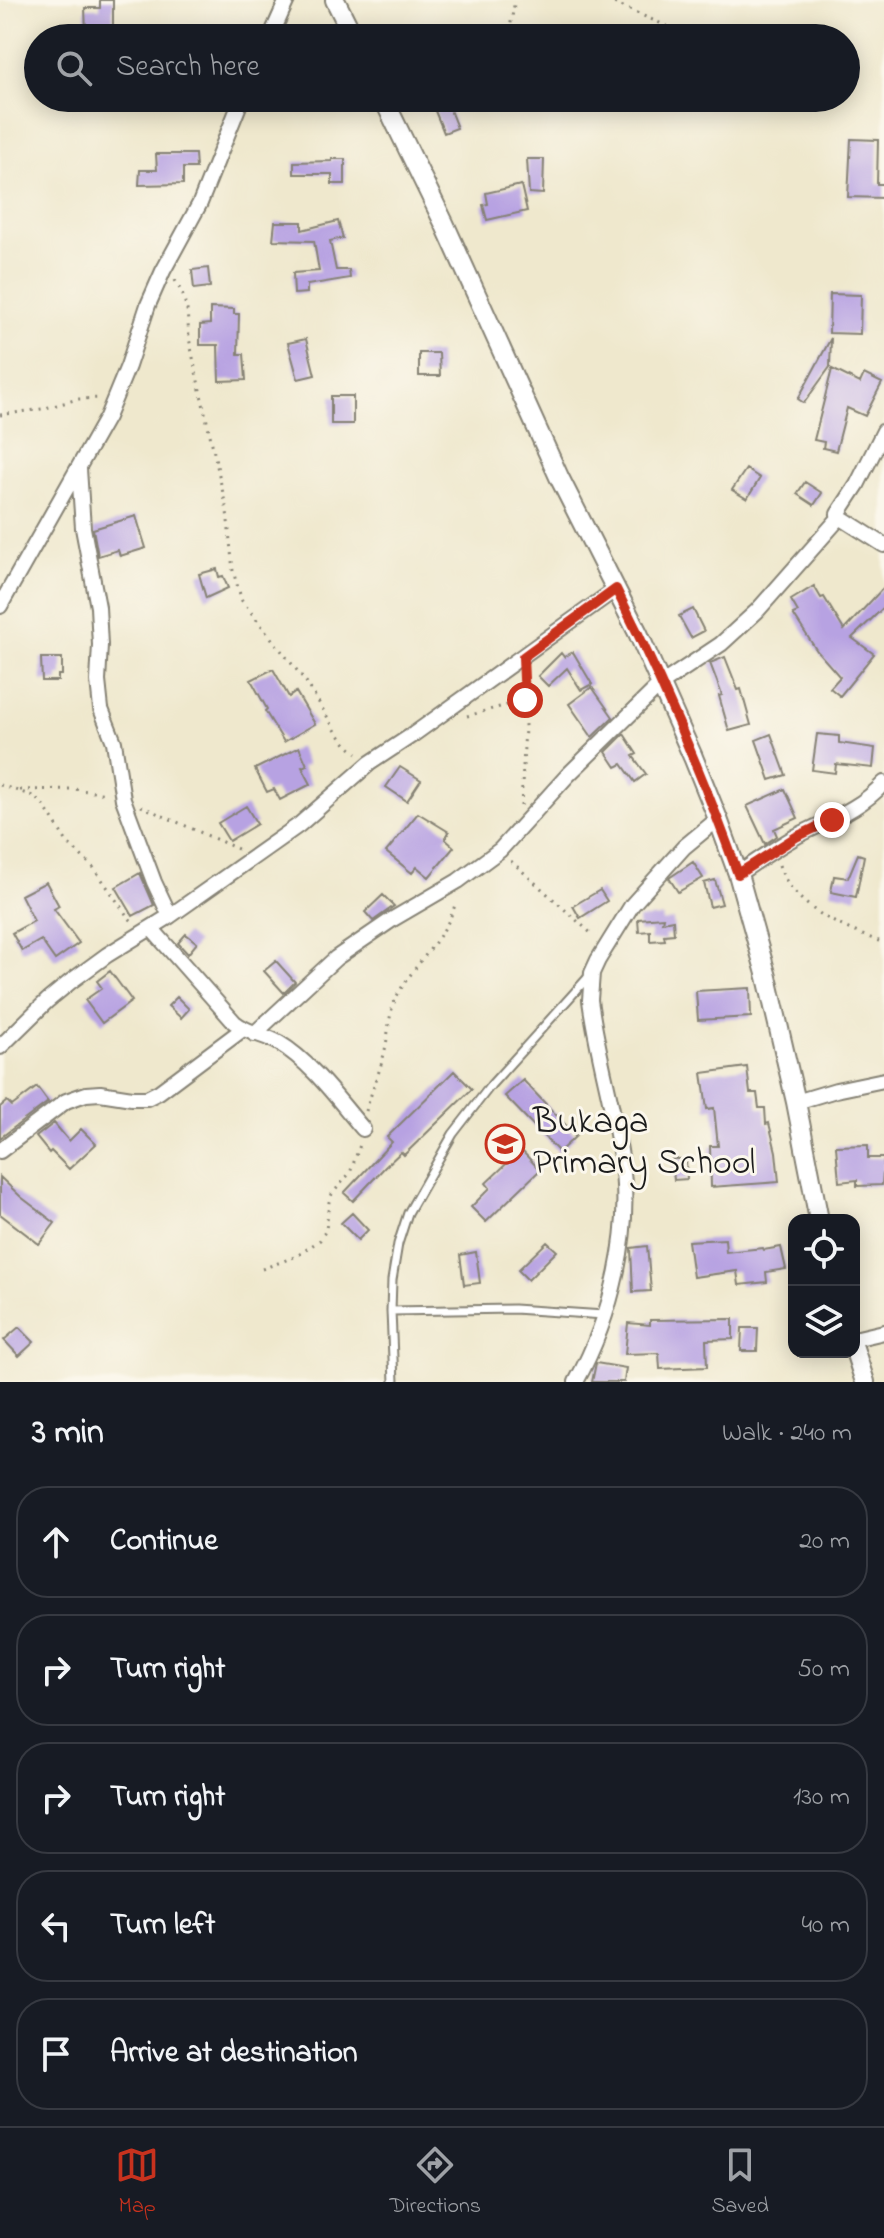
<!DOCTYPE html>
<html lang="en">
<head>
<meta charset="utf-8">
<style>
	:root { --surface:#171b24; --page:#20242c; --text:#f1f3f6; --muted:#9ea1a6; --line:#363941; --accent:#c8321e }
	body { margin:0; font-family:"Indie Flower",sans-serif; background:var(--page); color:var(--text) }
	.controls { position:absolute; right:24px; bottom:24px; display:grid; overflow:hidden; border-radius:16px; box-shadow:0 4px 20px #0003 }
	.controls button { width:72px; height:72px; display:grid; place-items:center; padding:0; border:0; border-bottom:2px solid var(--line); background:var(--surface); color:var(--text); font:40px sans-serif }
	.stop { position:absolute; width:24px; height:24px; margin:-18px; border:6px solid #c8321e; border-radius:50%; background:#fff }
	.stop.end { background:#c8321e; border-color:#fff; box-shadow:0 2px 8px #0008 }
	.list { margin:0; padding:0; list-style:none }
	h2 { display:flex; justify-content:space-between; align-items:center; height:104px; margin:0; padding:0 32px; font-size:34px }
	h2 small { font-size:26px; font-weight:400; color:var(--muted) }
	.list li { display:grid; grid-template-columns:52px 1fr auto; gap:24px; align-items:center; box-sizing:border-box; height:112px; margin:0 16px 16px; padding:0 16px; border:2px solid var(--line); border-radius:32px }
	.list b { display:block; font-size:30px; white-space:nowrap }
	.list em { font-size:26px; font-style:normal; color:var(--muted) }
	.icon { flex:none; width:44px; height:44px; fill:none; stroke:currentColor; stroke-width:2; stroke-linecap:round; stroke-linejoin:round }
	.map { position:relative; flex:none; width:884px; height:1382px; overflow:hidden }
	.search { position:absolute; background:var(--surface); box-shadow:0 4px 20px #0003; left:24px; right:24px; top:24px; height:88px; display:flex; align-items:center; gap:20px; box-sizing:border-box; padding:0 28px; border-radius:44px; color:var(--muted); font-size:30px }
	.sheet { height:744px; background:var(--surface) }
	nav { display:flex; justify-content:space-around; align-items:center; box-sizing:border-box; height:112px; border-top:2px solid var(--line); background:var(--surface); font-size:22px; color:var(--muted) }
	nav a { display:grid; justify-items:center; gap:4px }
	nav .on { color:var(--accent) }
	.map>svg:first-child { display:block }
</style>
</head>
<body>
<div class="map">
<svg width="884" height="1382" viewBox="0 0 884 1382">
	<rect width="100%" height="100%" fill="#fbf7ec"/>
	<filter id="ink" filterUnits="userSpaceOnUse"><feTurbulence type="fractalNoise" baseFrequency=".0125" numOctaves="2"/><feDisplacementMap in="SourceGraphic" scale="16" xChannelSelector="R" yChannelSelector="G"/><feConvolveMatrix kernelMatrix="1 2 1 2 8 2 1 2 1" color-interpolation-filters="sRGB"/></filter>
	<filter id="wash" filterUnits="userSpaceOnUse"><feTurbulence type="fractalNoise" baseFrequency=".006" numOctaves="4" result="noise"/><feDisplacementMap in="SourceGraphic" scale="32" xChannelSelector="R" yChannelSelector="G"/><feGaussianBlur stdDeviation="1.8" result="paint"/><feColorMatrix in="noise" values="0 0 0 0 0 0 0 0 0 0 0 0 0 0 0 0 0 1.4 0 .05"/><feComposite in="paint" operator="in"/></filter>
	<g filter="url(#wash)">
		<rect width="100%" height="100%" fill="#efe8cd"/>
		<g id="blocks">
			<path fill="#b7a2e2" d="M100,0H113V32H86L85,8H100Z
				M448,105L457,128L444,133L435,111Z
				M851,139L878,140L877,184H884V198L848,197Z
				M156,154H195L196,168H183V184L139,185L140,170H157Z
				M332,159H345V184H332V174H294V162L332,161Z
				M527,159H544L543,194L529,193Z
				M521,185L527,211L487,220L483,205L488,204L486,193Z
				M338,221L343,238L330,241L336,270H349L350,278L307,285V293L294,294L293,273L319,271L314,241L273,240L275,222H302V230Z
				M208,268L210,287L194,289L192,270Z
				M830,294L861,295L860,334L829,333Z
				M210,308L234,309V314H239L238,354H244L246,380L219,381L218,345H200V325L210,324Z
				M831,338L830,367L804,403L798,399Z
				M306,339L315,375L298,379L288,343Z
				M419,353H439L440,376H419Z
				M832,369L860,383L864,374L882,383L865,416L847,408L836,451L823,448L824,442L814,440Z
				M331,396H353V424H331Z
				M746,469L760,478L747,499L732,490Z
				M805,482L822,493L814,505L797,494Z
				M136,516L146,548L120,556L118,550L98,556L93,529Z
				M217,569L219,577L223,576L228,588L206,598L199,574Z
				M814,586L821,598L824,597L844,630L884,587V607L852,638L874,654L840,696L830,688L840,677L817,651L793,614L798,612L791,600Z
				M693,609L704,631L691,638L679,616Z
				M573,652L592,684L581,690L567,668L548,686L538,676L561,653L564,657Z
				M725,657L738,690L741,689L751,725L729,731L719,696L722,695L710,663Z
				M41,658H62V675H58V681H42Z
				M273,669L289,697L296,692L315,724L284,742L265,711L267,709L251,680Z
				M592,687L613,717L592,737L569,704Z
				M624,734L637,754L633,756L646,774L635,782L622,764L616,767L606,752Z
				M771,734L786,775L770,780L756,740Z
				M817,734L839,736V743L875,748L873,768L836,764L835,773L812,770Z
				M299,747L307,765L302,767L311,784L280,800L274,789L267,792L255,769Z
				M400,767L421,780L407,801L386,787Z
				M785,789L798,818L774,829L777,836L765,844L747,806Z
				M246,806L257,824L229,841L218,823Z
				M418,813L449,832L445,839L454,847L429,877L417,867L412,873L386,852Z
				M858,854L864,856L856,897L831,892L834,876L848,878Z
				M693,862L703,878L678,892L669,878Z
				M140,873L154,905L133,916L116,887Z
				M715,880L722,904L710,907L704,883Z
				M46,882L59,906L54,909L79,943L55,960L41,940L22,951L12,933L34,921L21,895Z
				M600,890L607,901L580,918L573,906Z
				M383,895L394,906L373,921L365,912Z
				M663,917L662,922L673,920L674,934L664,935L665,940L650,941V931L639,932L638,919Z
				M186,934L197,943L188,954L178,943Z
				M276,961L295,982L284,993L264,971Z
				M110,971L132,1001L102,1023L85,1000L102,988L97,981Z
				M750,988L751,1017L698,1020L696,991Z
				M177,997L189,1009L181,1018L168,1006Z
				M747,1067L750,1093H757L759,1108H765L766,1124L769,1123L776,1152L779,1182L711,1187L710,1146H718L714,1108L707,1109L702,1073Z
				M454,1071L472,1089L404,1155L401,1152L385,1167L353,1201L344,1193L392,1142L387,1137Z
				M523,1080L576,1136L559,1152L505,1096Z
				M37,1087L48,1102L0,1138V1107L7,1101L12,1106Z
				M54,1123L69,1141L81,1129L96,1144L69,1169L51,1151L49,1153L36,1137Z
				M868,1145V1158H884L882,1185L857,1186V1180L839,1182L836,1146Z
				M521,1150L540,1170L486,1222L471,1207L490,1188L486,1183Z
				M672,1159H686L687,1179L674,1180Z
				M0,1177L21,1197L55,1223L39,1244L0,1214Z
				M352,1213L368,1230L358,1240L341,1223Z
				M725,1239L726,1252L763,1248L764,1250L781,1247L786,1269L766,1272L767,1282L739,1285L737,1271L693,1277L688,1241Z
				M547,1242L557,1251L528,1280L518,1270Z
				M647,1246L651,1291L633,1292L631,1248Z
				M476,1252L480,1283L464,1285L460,1255Z
				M733,1319V1339L706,1340L707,1367L660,1369L659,1353L625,1354L628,1323L650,1325V1320Z
				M19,1327L34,1342L19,1356L4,1340Z
				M742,1328H758L757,1351H741Z
				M596,1363L626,1368L624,1382H592Z"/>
		</g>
	</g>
	<g filter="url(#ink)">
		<use href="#blocks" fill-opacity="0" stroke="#868274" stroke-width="2"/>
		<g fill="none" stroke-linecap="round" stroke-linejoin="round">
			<defs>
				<path id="service" d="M391,1311L514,1309L604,1315
					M394,1382L391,1311L392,1280L398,1244L408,1213L453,1134L491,1085L591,974"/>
				<path id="minor" d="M270,38L287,0
					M79,469L83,528L98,607L100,645L98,681L101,709L114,742L123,799L154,882L170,916
					M840,517L884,545
					M0,606L107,417L128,366L148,305L163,271L200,203L242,98
					M738,874C757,861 777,847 797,836C830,819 858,811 884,783
					M151,928L234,1022C248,1034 264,1034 279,1043C311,1062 339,1101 363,1129
					M254,1034L336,958L393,919L458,881L500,850L568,775L661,684L721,644L757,611L840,517L838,514L857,485L884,431
					M0,1047L47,1001L70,982L107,955L170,916L299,825L370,763L414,734L616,589
					M796,1102L836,1090L884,1080
					M0,1151L66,1101L86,1094L100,1093L132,1098H147L159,1092L243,1029
					M854,1339L884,1332
					M576,1382C612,1316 633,1231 621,1157C613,1104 597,1053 590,1000L592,973L598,960L632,905L684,847L718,819"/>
				<path id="tertiary" d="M335,0L354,38
					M383,98L444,223L559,477L638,633L693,757L718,819L738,874L767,977L796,1102L819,1220
					M854,1348L865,1382"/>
			</defs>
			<use href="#service" stroke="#868274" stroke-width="11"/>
			<use href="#minor" stroke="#868274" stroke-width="18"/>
			<use href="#tertiary" stroke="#868274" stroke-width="22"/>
			<path stroke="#868274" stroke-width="3" stroke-dasharray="2 6" stroke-linecap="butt" d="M607,0L694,38
				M505,38L510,28L515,0
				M175,280L182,293L187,309L189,338L196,372L227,511L233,571L242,601L307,683L337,733L348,746L357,753
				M0,415L42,409L78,399L100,398
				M467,716L525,700
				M0,785L33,796L44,806L67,842L94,868L128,917L132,921
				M20,790L74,789L107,794
				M141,806L240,850
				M521,806L525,727L524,674
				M511,861L594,936
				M779,865C794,909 843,928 884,943
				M366,1111C372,1089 382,1067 386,1045C389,1028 389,1012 397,996C414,963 447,938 456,901
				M262,1269L297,1256L320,1240L326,1230L329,1202L332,1194L350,1173L361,1142"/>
			<use href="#service" stroke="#fff" stroke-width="7"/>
			<use href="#minor" stroke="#fff" stroke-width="14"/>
			<use href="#tertiary" stroke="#fff" stroke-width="18"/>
		</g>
	</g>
	<g fill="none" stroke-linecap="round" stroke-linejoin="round" filter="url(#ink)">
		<path stroke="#c8321e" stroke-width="10" d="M525,700L523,657L616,589C663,682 703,777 738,874L796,837L832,820"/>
	</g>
	<defs>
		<symbol id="school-ring" viewBox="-11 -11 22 22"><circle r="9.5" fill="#fbf7ec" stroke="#c8321e" stroke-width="1.5"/><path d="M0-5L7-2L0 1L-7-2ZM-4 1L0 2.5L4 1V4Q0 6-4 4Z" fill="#c8321e"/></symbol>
	</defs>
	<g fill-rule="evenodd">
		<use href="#school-ring" x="483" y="1122" width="44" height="44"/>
	</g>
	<g text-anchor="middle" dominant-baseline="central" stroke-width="6" stroke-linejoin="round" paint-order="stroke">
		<g font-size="36" fill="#1c1c1c" stroke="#fbf7ec" text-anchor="start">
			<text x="533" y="1123">Bukaga<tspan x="533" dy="41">Primary School</tspan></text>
		</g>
	</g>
</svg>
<div class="controls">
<button><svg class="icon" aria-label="locate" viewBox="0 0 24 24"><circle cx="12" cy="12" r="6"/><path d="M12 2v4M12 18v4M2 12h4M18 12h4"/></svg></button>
<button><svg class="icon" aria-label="layers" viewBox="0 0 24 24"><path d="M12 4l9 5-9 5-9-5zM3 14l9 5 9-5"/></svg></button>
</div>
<div class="stop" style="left:525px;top:700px"></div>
<div class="stop end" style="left:832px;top:820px"></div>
<div class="search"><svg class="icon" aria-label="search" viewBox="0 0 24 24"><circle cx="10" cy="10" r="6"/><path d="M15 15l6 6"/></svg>Search here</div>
</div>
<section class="sheet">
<h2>3 min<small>Walk · 240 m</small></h2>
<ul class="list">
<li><svg class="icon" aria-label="ahead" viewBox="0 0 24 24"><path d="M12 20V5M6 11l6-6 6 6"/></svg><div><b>Continue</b></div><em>20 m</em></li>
<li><svg class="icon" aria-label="right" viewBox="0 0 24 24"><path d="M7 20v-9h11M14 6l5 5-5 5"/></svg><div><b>Turn right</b></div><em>50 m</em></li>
<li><svg class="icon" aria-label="right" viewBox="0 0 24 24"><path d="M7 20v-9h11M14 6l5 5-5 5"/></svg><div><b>Turn right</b></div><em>130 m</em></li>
<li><svg class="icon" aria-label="left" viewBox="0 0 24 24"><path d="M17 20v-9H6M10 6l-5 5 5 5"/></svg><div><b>Turn left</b></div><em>40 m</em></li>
<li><svg class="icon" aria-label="arrive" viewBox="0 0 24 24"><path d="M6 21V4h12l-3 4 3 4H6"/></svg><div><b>Arrive at destination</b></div></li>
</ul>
</section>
<nav>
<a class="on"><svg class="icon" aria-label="map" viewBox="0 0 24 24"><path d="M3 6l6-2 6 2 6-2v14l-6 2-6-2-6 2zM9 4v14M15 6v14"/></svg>Map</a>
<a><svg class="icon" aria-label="directions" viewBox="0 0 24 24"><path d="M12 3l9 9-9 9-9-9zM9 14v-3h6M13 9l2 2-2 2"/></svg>Directions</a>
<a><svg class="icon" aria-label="saved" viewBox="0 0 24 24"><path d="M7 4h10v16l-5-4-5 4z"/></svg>Saved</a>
</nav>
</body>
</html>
